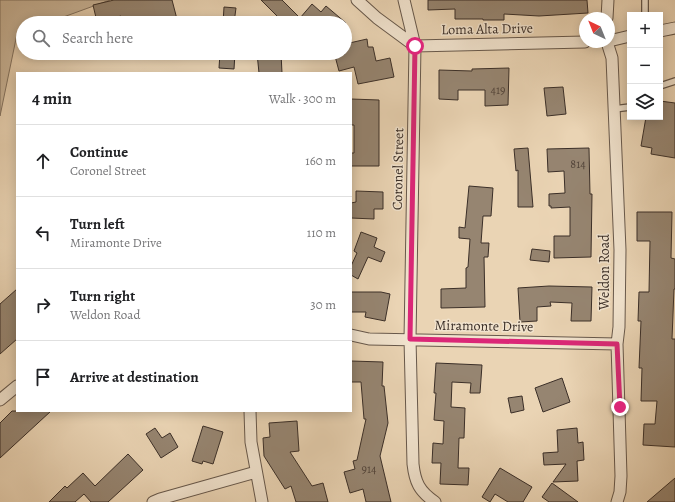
<!DOCTYPE html>
<html lang="en">
<head>
<meta charset="utf-8">
<style>
	:root { --surface:#fff; --page:#f6f6f6; --text:#202124; --muted:#757577; --line:#e0e0e0 }
	body { margin:0; font-family:Alegreya,serif; background:var(--page); color:var(--text) }
	.controls { position:absolute; right:12px; top:12px; display:grid; overflow:hidden; border-radius:0px; box-shadow:0 2px 10px #0003 }
	.controls button { width:36px; height:36px; display:grid; place-items:center; padding:0; border:0; border-bottom:1px solid var(--line); background:var(--surface); color:var(--text); font:20px sans-serif }
	.compass { position:absolute; left:579px; top:12px; width:36px; height:36px; border-radius:50%; background:var(--surface); box-shadow:0 2px 10px #0003; rotate:317deg }
	.stop { position:absolute; width:12px; height:12px; margin:-9px; border:3px solid #db2777; border-radius:50%; background:#fff }
	.stop.end { background:#db2777; border-color:#fff; box-shadow:0 1px 4px #0008 }
	.list { margin:0; padding:0; list-style:none }
	h2 { display:flex; justify-content:space-between; align-items:center; height:52px; margin:0; padding:0 16px; font-size:17px }
	h2 small { font-size:13px; font-weight:400; color:var(--muted) }
	.list li { display:grid; grid-template-columns:26px 1fr auto; gap:12px; align-items:center; box-sizing:border-box; height:72px; padding:0 16px; border-top:1px solid var(--line) }
	.list b { display:block; font-size:15px; white-space:nowrap }
	.list p { margin:0; font-size:13px; white-space:nowrap; color:var(--muted) }
	.list em { font-size:13px; font-style:normal; color:var(--muted) }
	.icon { flex:none; width:22px; height:22px; fill:none; stroke:currentColor; stroke-width:2; stroke-linecap:round; stroke-linejoin:round }
	.map { position:relative; flex:none; width:675px; height:502px; overflow:hidden }
	.search { position:absolute; background:var(--surface); box-shadow:0 2px 10px #0003; left:16px; top:16px; width:336px; height:44px; display:flex; align-items:center; gap:10px; box-sizing:border-box; padding:0 14px; border-radius:22px; color:var(--muted); font-size:15px }
	.panel { position:absolute; background:var(--surface); box-shadow:0 2px 10px #0003; left:16px; top:72px; width:336px; height:340px; border-radius:0px }
	.map>svg:first-child { display:block }
</style>
</head>
<body>
<div class="map">
<svg width="675" height="502" viewBox="0 0 675 502">
	<rect width="100%" height="100%" fill="#ead4b4"/>
	<filter id="stains"><feTurbulence type="fractalNoise" baseFrequency=".005" numOctaves="4"/><feColorMatrix values="0 0 0 0 .2 0 0 0 0 .09 0 0 0 0 .02 0 0 0 .5 -.17"/></filter>
	<radialGradient id="worn" r=".72"><stop offset=".6" stop-color="#630" stop-opacity="0"/><stop offset="1" stop-color="#630" stop-opacity=".3"/></radialGradient>
	<path fill="#ccb89c" stroke="#847462" d="M0,0H110L47,23H23V32L17,34L0,116Z"/>
	<path fill="#968571" stroke="#3b2f28" d="M114,0H172L178,23H149L146,22L141,23H122L121,16L97,22L93,5Z
		M261,0H282L300,18L312,4L321,12L326,6L346,23H284Z
		M428,0H587L588,13L539,16L504,14V20H483V19H455V9L428,10Z
		M224,7L236,8L234,23H223Z
		M367,39L368,47H373L376,61L390,58L394,77L358,84L354,67L339,71L335,56L345,54V44Z
		M220,53H235L234,69L219,68Z
		M257,53H281L282,73H259Z
		M509,68L508,105L485,106V90H458V100L439,99V70L472,71V69Z
		M563,87L566,114L547,116L544,88Z
		M351,99L379,100V166H351V153H354V125H351Z
		M660,101L675,103V158L651,154L652,148L641,146L646,117H660Z
		M528,148L533,207H518V170L516,171L514,149Z
		M589,148L590,194H592L591,257L554,258V236H570V207L551,208V206H549V194L565,193L564,171L548,172L547,149Z
		M469,186L493,188L491,216H483L481,243H489L488,257H484L485,307L441,308V289L466,288V268L468,267L470,239L459,238V227L465,228Z
		M356,191L383,192V209H374V219L351,218V203L356,202Z
		M637,212H672L671,258L675,259V289H674L672,339H675V447L643,445L644,424H655L657,401H641L642,368H639L641,321H638L639,292H649L650,241H637Z
		M361,232L377,238L374,247L385,252L381,262L368,257L358,279L351,275V266L357,253L354,251Z
		M532,249L550,251L549,262L530,260Z
		M549,286L592,287L591,321H571L572,303L550,302L551,306L537,307V321L520,322L518,288Z
		M17,289V339L0,354V304Z
		M351,292H381L390,294L385,321L365,317L366,312H351Z
		M351,361L383,362L382,386H384L388,423L380,456L391,502H366L363,489L350,493L344,472L355,469L353,461L357,460L366,419H364L361,382H351Z
		M436,363L482,365L480,393H470L471,383L452,382L451,407L465,408L464,438H459L458,468H469L468,485L440,484L441,463H432L433,443L443,444L444,421L434,420L436,393H434Z
		M562,378L570,402L543,412L535,388Z
		M522,396L524,410L511,413L508,398Z
		M12,411H51L0,458V423Z
		M297,421L299,451L290,452L312,486L323,483L328,502H296L291,486L285,489L264,456L263,438L270,437L269,423Z
		M203,426L223,432L213,464L203,461L202,464L192,461Z
		M155,428L162,438L170,433L178,447L161,458L146,434Z
		M577,428L578,443L583,442L584,460L577,461L578,481L553,482L566,464L544,465L543,453L558,452L557,430Z
		M128,454L143,470L108,502H91L84,494L75,502H49L65,486L67,488L83,473L95,486Z
		M500,468L532,487L523,502H508L495,494L490,502L482,497Z
		M675,478V502H647Z
		M552,483L578,502H549L542,497Z"/>
	<g fill="none" stroke-linecap="round" stroke-linejoin="round">
		<defs>
			<path id="lane" d="M645,0V15
				M660,86L675,81
				M614,109L630,107"/>
			<path id="street" d="M357,0L377,18L415,46L585,42
				M404,0L415,46L410,339L413,464C415,482 419,491 435,502
				M607,18L608,0
				M660,31L675,28
				M609,41L630,36
				M607,42L612,58L620,250L619,327L617,344L621,476L620,492L617,502
				M351,335L369,339L617,344
				M0,400L17,386
				M250,411L251,442L262,502
				M153,502L160,499L256,472"/>
		</defs>
		<use href="#lane" stroke="#67584b" stroke-width="8"/>
		<use href="#street" stroke="#67584b" stroke-width="13"/>
		<use href="#lane" stroke="#f1e3ce" stroke-width="5.5"/>
		<use href="#street" stroke="#f1e3ce" stroke-width="11"/>
	</g>
	<g fill="none" stroke-linecap="round" stroke-linejoin="round">
		<path stroke="#db2777" stroke-width="5" d="M415,46L410,339L617,344L620,407"/>
	</g>
	<g text-anchor="middle" dominant-baseline="central" stroke-width="3" stroke-linejoin="round" paint-order="stroke">
		<g font-size="12" fill="#52443a">
			<text x="498" y="90">419</text>
			<text x="578" y="164">814</text>
			<text x="369" y="469">914</text>
		</g>
		<g font-size="14" fill="#3b2f28" stroke="#f1e3ce">
			<text transform="translate(487 29) rotate(-1)">Loma Alta Drive</text>
			<text transform="translate(398 169) rotate(-89)">Coronel Street</text>
			<text transform="translate(604 272) rotate(-90)">Weldon Road</text>
			<text transform="translate(484 326) rotate(1)">Miramonte Drive</text>
		</g>
	</g>
	<rect width="100%" height="100%" filter="url(#stains)"/>
	<rect width="100%" height="100%" fill="url(#worn)"/>
</svg>
<div class="controls">
<button>+</button>
<button>−</button>
<button><svg class="icon" aria-label="layers" viewBox="0 0 24 24"><path d="M12 4l9 5-9 5-9-5zM3 14l9 5 9-5"/></svg></button>
</div>
<svg class="compass" viewBox="-18 -18 36 36"><path d="M0-13l5 13h-10z" fill="#e53935"/><path d="M0 13l5-13h-10z" fill="#757577"/></svg>
<div class="stop" style="left:415px;top:46px"></div>
<div class="stop end" style="left:620px;top:407px"></div>
<div class="search"><svg class="icon" aria-label="search" viewBox="0 0 24 24"><circle cx="10" cy="10" r="6"/><path d="M15 15l6 6"/></svg>Search here</div>
<section class="panel">
<h2>4 min<small>Walk · 300 m</small></h2>
<ul class="list">
<li><svg class="icon" aria-label="ahead" viewBox="0 0 24 24"><path d="M12 20V5M6 11l6-6 6 6"/></svg><div><b>Continue</b><p>Coronel Street</p></div><em>160 m</em></li>
<li><svg class="icon" aria-label="left" viewBox="0 0 24 24"><path d="M17 20v-9H6M10 6l-5 5 5 5"/></svg><div><b>Turn left</b><p>Miramonte Drive</p></div><em>110 m</em></li>
<li><svg class="icon" aria-label="right" viewBox="0 0 24 24"><path d="M7 20v-9h11M14 6l5 5-5 5"/></svg><div><b>Turn right</b><p>Weldon Road</p></div><em>30 m</em></li>
<li><svg class="icon" aria-label="arrive" viewBox="0 0 24 24"><path d="M6 21V4h12l-3 4 3 4H6"/></svg><div><b>Arrive at destination</b></div></li>
</ul>
</section>
</div>
</body>
</html>
